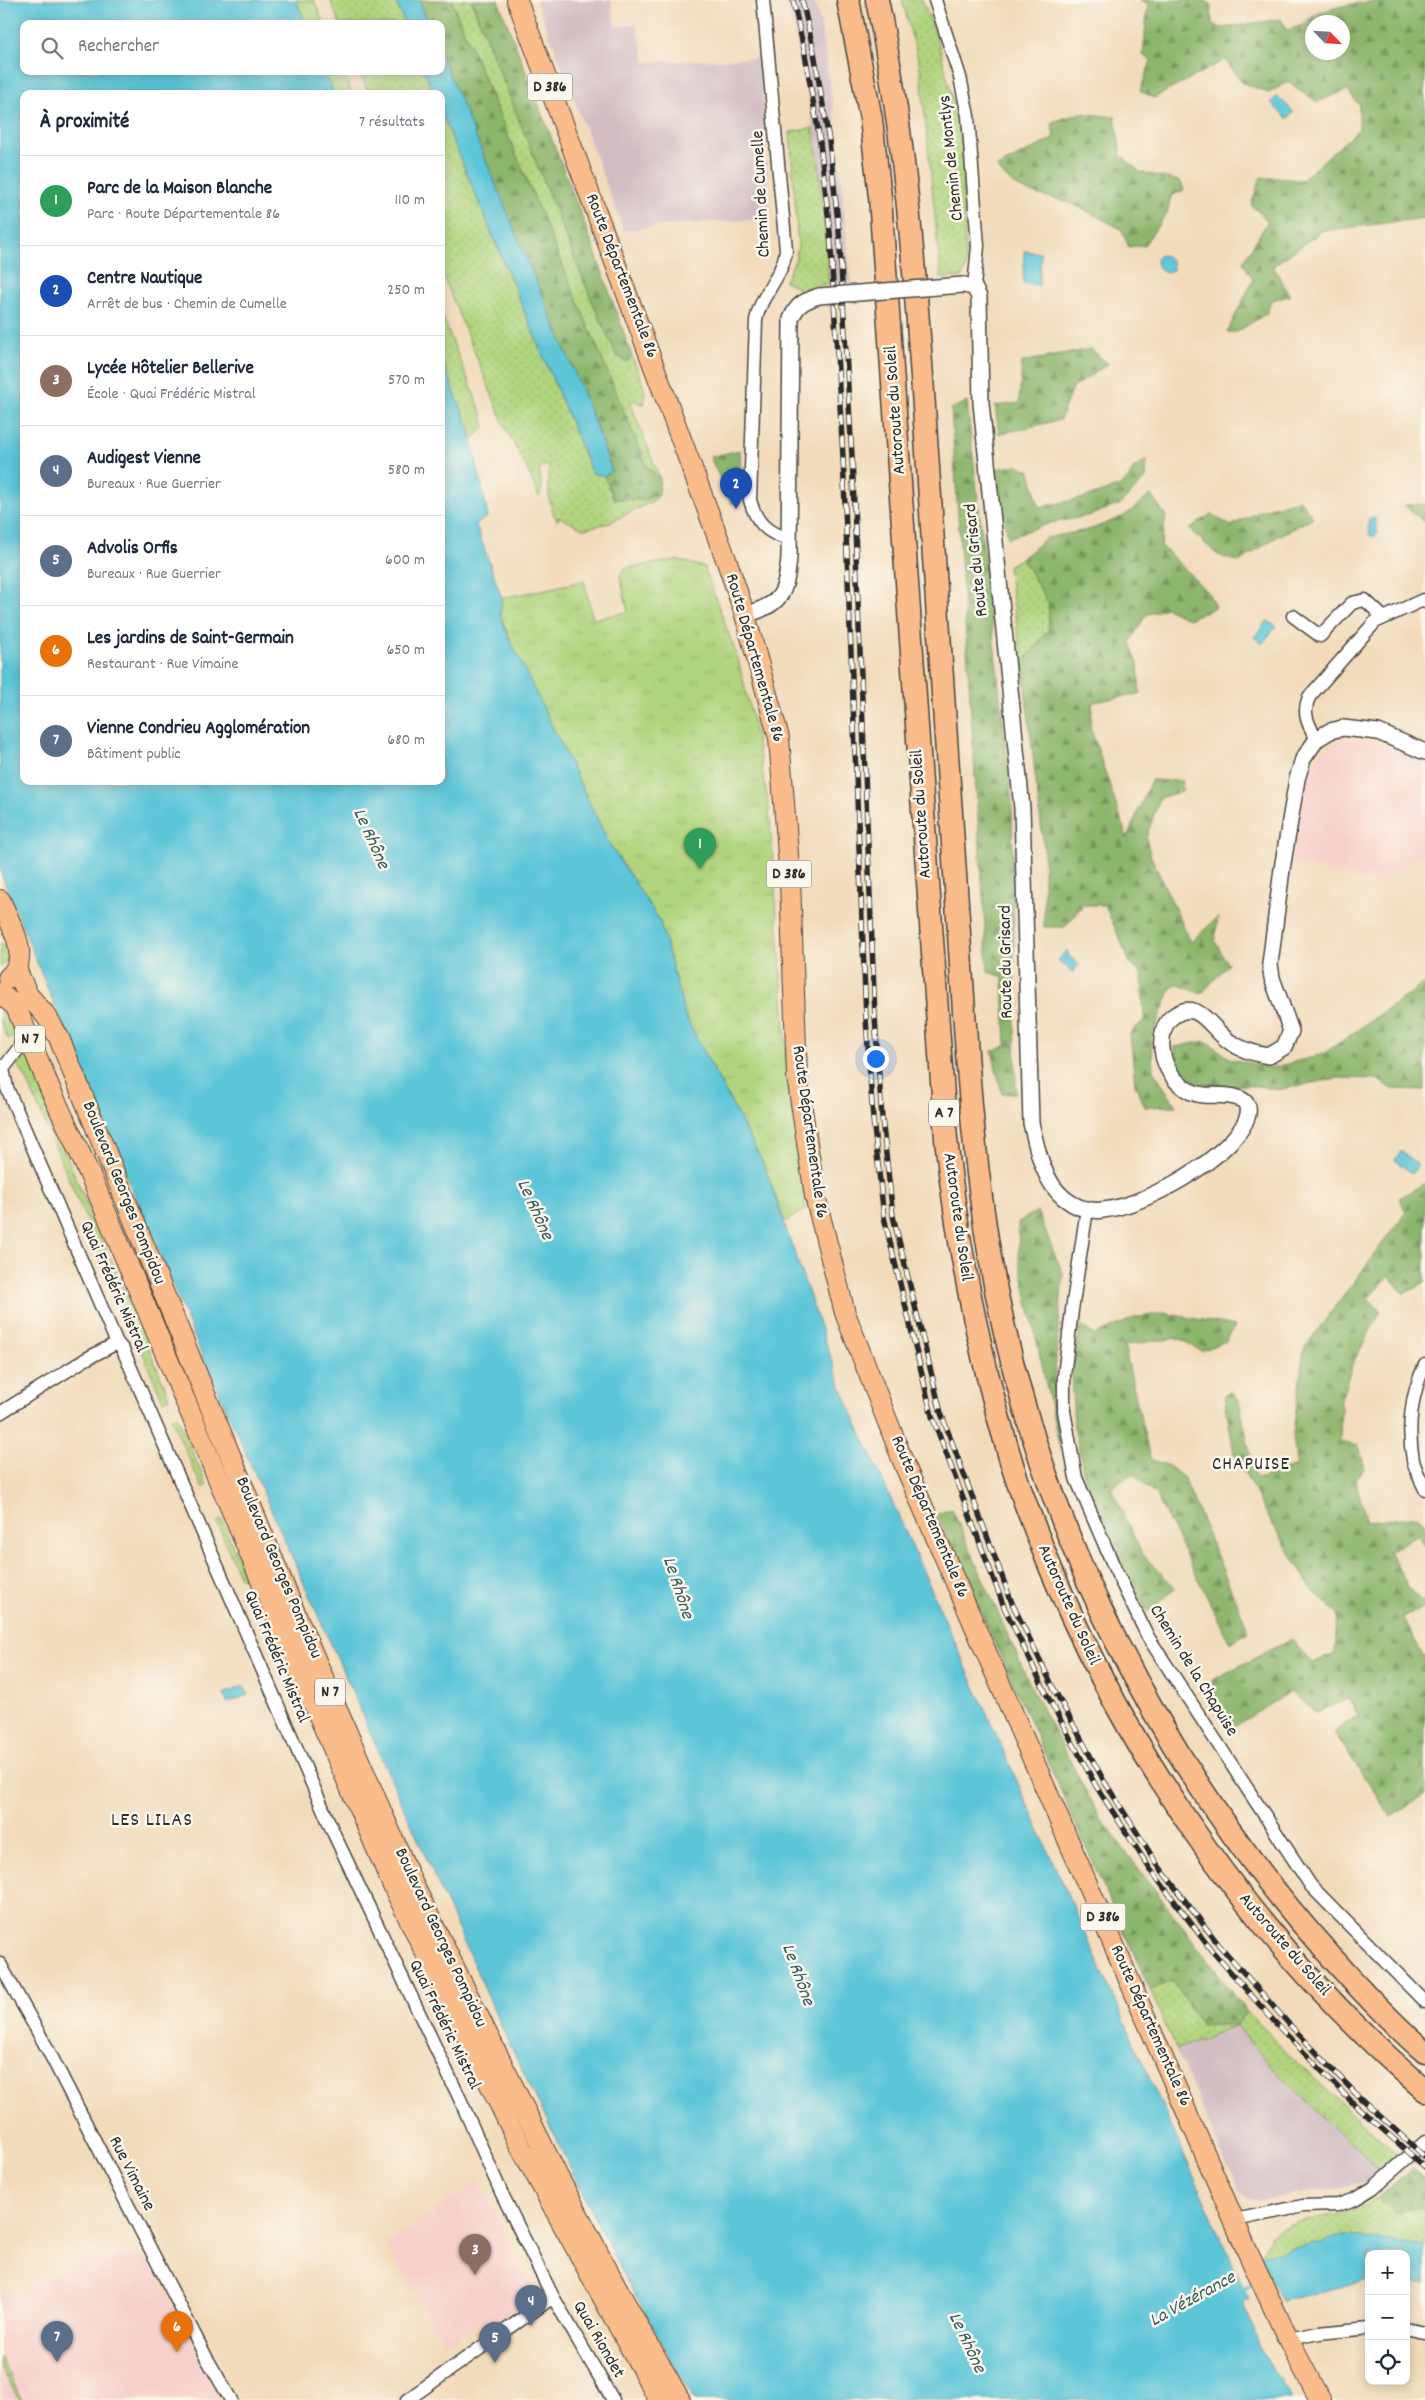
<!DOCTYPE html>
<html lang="fr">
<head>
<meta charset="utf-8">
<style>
	:root { --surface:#fff; --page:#f2f2f3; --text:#1f2937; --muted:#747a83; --line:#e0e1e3; --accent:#1f6fb2 }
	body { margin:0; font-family:Dekko,sans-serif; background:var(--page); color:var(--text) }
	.controls { position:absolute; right:15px; bottom:15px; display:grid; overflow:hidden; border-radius:10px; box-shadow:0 2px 12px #0003 }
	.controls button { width:45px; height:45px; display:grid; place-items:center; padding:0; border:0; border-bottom:1px solid var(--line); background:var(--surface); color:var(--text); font:25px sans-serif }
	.compass { position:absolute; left:1305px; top:15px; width:45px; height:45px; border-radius:50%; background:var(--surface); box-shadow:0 2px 12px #0003; rotate:115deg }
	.you { position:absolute; left:875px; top:1058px; width:18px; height:18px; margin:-12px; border:4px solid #fff; border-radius:50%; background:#1a73e8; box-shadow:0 0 0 8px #1a73e833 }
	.badge { display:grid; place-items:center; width:32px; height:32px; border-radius:50%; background:var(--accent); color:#fff; font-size:16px; font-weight:700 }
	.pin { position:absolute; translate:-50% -41px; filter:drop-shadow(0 1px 2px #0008) }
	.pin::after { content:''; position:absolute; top:26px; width:18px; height:15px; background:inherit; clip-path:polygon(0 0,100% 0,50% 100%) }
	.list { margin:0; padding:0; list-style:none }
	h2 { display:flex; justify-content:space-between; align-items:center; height:65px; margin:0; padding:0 20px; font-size:21px }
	h2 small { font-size:16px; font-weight:400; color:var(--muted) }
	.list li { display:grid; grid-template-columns:32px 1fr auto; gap:15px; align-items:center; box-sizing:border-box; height:90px; padding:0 20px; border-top:1px solid var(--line) }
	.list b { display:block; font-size:19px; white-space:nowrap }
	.list p { margin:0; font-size:16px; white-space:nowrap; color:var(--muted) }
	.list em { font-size:16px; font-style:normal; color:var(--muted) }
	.icon { flex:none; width:28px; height:28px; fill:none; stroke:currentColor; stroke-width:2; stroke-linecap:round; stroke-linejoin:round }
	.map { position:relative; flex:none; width:1425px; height:2400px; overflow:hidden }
	.search { position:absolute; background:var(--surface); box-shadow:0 2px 12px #0003; left:20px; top:20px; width:425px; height:55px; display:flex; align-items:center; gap:12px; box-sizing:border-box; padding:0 18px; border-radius:10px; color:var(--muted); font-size:19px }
	.panel { position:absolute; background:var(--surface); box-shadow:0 2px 12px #0003; left:20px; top:90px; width:425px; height:695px; border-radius:10px }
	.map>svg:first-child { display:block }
</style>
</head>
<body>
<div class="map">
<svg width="1425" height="2400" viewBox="0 0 1425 2400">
	<defs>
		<pattern id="grass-dots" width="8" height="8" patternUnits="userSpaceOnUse" patternTransform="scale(1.25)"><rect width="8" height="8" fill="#b0d47d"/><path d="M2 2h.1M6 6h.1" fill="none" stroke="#98b66c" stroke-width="1.8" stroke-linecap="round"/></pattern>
		<pattern id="forest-firs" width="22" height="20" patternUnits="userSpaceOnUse" patternTransform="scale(1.25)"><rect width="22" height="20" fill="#8cb66c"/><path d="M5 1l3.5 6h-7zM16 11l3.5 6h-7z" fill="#739459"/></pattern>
		<pattern id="park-tufts" width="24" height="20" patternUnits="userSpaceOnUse" patternTransform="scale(1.25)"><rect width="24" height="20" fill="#b0d47d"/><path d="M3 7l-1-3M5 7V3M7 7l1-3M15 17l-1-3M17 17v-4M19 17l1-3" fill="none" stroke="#98b66c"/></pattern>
	</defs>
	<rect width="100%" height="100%" fill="#fbf7ec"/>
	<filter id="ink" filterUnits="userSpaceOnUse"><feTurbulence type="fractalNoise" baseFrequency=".02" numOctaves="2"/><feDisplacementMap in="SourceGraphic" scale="10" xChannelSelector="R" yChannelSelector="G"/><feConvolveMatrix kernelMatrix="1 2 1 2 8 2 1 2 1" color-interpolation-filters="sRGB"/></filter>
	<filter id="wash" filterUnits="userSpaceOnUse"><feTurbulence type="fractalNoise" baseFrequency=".0096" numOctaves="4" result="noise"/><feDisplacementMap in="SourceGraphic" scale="20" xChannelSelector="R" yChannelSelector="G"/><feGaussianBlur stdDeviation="1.12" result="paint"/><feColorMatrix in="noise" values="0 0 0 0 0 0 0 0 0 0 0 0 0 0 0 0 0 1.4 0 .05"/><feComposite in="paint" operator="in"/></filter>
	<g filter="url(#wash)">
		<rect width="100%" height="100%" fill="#f2dbbb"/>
		<path fill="#f7d0cb" d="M1355,738L1387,745L1425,762V850L1381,883L1292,863L1307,772L1324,750L1344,741Z
			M478,2181L539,2301L493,2332L482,2326L480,2322L447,2343L433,2326L385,2244Z
			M132,2252L149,2261L221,2400H0V2291L12,2295L18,2293L84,2261L122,2256Z"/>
		<path fill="#d2bec2" d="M536,0H611L615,27L636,24L646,62L760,58L770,219L676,224L624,231Z
			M788,0H814L820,21L835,119L851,283L829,284L820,173L808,98Z
			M1236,2025L1270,2065L1345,2140L1363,2152L1380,2173L1363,2182L1335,2189L1261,2199L1249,2198L1239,2192L1176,2050Z"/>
		<path fill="url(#grass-dots)" stroke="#6e8054" d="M296,0H314L324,24H306Z
			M330,0H395L405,24H340Z
			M451,0H471L591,299L617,356L627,362L632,356C637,371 648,388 644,404H641L634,400L630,402L660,479L647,466Z
			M902,0H922L937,37L961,133L966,267L962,277L941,278L920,66Z
			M325,71H343L352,94H334Z
			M359,71H424L434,94H369Z
			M441,112L592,473L604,476L614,499L643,500L659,494L656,499L609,523L584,529L559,517L557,521C548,507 547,481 549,464L539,469L542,488L539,497L527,469L506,429L441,271Z
			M813,128L820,173L829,284L811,287L803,291L785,281L795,260L798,246L790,132Z
			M441,313L482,414L485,427L472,440L469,428L441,359Z
			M1022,558L1049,604V629L1022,663L1008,566Z
			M0,943L7,946C10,955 7,962 0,968Z
			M0,1003C9,1012 17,1025 13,1038L8,1039L0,1021Z
			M27,1042L49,1102L55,1129L170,1398L163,1401L26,1078L16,1062Z
			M177,1416L207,1486L202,1488L171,1418Z
			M222,1520L245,1576L240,1578L217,1522Z
			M1173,1981L1236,2025L1247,2012L1295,2061L1399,2156L1380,2173L1363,2152L1345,2140L1270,2065L1236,2025L1176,2050L1150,1990Z
			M1379,2197L1396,2214L1420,2206L1425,2208V2246L1361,2237L1260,2256L1270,2236L1280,2229L1297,2222L1357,2210Z
			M0,2357L22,2400H19L0,2365Z"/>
		<path fill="url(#forest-firs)" stroke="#5c704c" fill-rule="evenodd" d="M419,0H451L647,466L660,479L659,494L643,500L614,499L604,476L612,470L586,400L441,54V24H429Z
			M471,0H498L592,243L632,356L627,362L617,356L591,299Z
			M1140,0H1203L1211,4L1212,23L1222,28L1281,19L1286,30L1304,25C1323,0 1391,0 1425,0V218L1322,231L1273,266L1290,296L1271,300L1267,313L1237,332H1227L1253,280L1243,262L1268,221L1251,205L1261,177L1302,180L1359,129V105L1347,90L1317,102L1288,82L1269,93L1243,83L1225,60L1154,98L1140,91L1151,61L1143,55L1148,3ZM1312,22H1342V52H1312Z
			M1081,113L1115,117L1121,155L1140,172L1180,181L1184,190L1171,196L1167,213L1144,245L1129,247L1121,229C1105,221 1089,211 1072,204C1041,192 1019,198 997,167L1054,138L1052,122Z
			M1091,349L1108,364L1072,388L1060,420L999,434L995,406L1019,403L1022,362Z
			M967,402L1012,803L1016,1093L1002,1094L992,1051L1006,1046L1003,977L988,972L951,409Z
			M740,450L742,498L732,504L710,457Z
			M1147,460L1146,478L1121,504L1088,516L1050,523L1008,538L996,469L1017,465L1030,471L1039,507L1084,498L1120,486L1129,478L1133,469Z
			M1151,495L1166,516L1161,545L1209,594L1215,607L1189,619L1166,608L1146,615L1130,642L1138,664L1140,694L1093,702L1090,726L1127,838L1151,780L1183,781L1182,791L1160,798L1146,838L1151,857L1191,942L1218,917L1215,941L1228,965L1201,994L1177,984L1171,988L1151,1038L1153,1070L1176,1106L1145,1107L1135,1084L1130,1033L1144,1020L1142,975L1130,963L1105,905H1083L1065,927H1044V849L1022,663L1049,629V604L1022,558L1046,538L1092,529L1124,516Z
			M1300,499L1313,518L1275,538L1239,562L1218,555L1189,529L1211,514L1231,526L1260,511Z
			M1425,504V523L1404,505Z
			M1425,983V1090L1391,1089L1377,1079L1338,1078L1278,1090L1258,1086L1199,1084L1181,1071L1174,1047L1206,1041L1231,1059L1272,1068L1323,1054Z
			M1425,1183V1282L1404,1294L1389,1276L1368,1298L1381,1311L1352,1365L1341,1400L1340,1442L1359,1446L1365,1468L1355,1479L1367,1522L1418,1516L1425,1523V1546L1419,1535L1389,1551L1409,1588L1425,1603V1607L1403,1617L1423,1656L1425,1655V1795L1391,1817L1334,1732L1358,1715L1348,1699L1316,1713L1291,1692L1233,1727L1218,1715L1212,1680L1292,1639L1312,1663L1335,1654L1337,1613L1312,1590L1269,1518L1234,1453L1224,1396L1231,1391L1239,1400L1255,1478H1262L1296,1466L1293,1433L1304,1349L1406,1212L1399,1198Z
			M1037,1211L1063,1274L1054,1384L1060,1449L1019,1259L1018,1222Z
			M1164,1313L1235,1326L1226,1341L1201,1351L1179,1338L1124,1345L1150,1459L1169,1466L1184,1478L1249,1632L1230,1643L1157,1497L1133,1473L1111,1488L1142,1554L1176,1588L1148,1612L1112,1545L1085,1479L1074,1426L1071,1372L1081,1326L1095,1335L1134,1318Z
			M952,1509L1032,1689L1099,1816L1247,2012L1236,2025H1201L1173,1981L1150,1990L937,1514Z
			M1413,2169L1425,2179V2208L1420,2206L1396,2214L1379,2197Z"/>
		<path fill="url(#park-tufts)" stroke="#6e8054" d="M677,560L704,567L738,659L754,726L769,807L790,1097L806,1209L785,1222L764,1165L685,1016L660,921L610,845L512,644L500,614L502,598L584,581L593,619L628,612L620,575L625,568Z"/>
		<path fill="#5cc5d8" stroke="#447882" d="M0,0H296L306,24H24V71H325L334,94H24V781H441V359L469,428L488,516L476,525L502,598L500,614L505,629L610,845L660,921L685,1016L764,1165L843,1392L1249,2300L1244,2303L1261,2350L1291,2400H694L616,2261L507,2039L202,1355L51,997L0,871Z
			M395,0H419L429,24H405Z
			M441,54L586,400L612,471L604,476L592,473L441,112V94H434L424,71H441Z
			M1277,96L1294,112L1287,119L1271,103Z
			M1024,251L1041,253L1039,285L1023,283Z
			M1160,255C1170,255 1173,261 1173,270L1166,273L1157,266L1156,259Z
			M1369,518H1375L1378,533L1375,536H1370L1368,526Z
			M1267,621L1277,626L1262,644L1254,637Z
			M1067,950L1069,956L1079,965L1072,972L1058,960Z
			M1401,1151L1418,1165L1412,1174L1395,1160Z
			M244,1686L248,1695L227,1703L223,1694Z
			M1344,2236L1361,2237L1425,2246V2283L1406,2282V2254H1369V2280L1282,2301L1260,2256Z"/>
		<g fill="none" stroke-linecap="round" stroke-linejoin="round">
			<path stroke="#5cc5d8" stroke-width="4.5" d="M1239,2292L1256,2283"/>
		</g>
	</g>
	<g filter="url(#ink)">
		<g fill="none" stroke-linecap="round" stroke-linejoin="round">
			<defs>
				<path id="minor" d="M763,0L786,250C783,277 761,293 756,320L750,500C756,522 766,533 789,539
					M935,0L960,77L968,116L978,246L974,287
					M1293,616L1320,636L1352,603L1365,600L1383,617
					M1317,739C1308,725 1302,713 1309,697L1375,622L1423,600L1425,602
					M25,1029L19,1048L3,1069L7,1088L117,1343L123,1350L334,1834L460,2099L502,2194L553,2297L613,2400
					M1087,1209L1072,1310L1064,1376V1411L1076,1478L1115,1569L1148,1637L1311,1886L1425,2002
					M1425,1365C1411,1394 1407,1428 1413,1460C1415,1470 1421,1480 1425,1489
					M0,1413L86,1359L117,1343
					M0,1964L47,2048L206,2357L231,2400
					M1235,2220L1303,2206L1338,2205L1355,2199L1373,2188L1425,2142
					M1406,2329L1425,2333
					M1288,2339L1319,2333L1369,2328
					M407,2400L553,2297"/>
				<path id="tertiary" d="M963,285L974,287L979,297L981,403L1022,808L1031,1123C1037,1148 1043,1181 1064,1198C1075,1207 1089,1212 1103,1210C1145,1205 1206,1169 1234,1138C1243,1128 1259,1105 1238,1098C1227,1094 1215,1096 1204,1095C1181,1093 1164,1071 1162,1049C1161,1038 1163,1024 1172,1017C1199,996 1211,1030 1230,1042C1242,1050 1255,1054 1269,1056L1284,1047L1291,1031L1272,978L1270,964L1282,869L1297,779L1303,759L1317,739L1330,731L1343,728L1378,732L1425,752
					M745,615C782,604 786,594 789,557L791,319C797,304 804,301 819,296"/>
				<path id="primary" d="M517,0L727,562L745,615L779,738L790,880L797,1076L815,1196L845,1313L905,1466L1249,2255L1288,2339L1320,2400
					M0,900C10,924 33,957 8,978
					M16,969L28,995L47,1017L59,1038L293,1608L411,1880L557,2175L624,2301L680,2400
					M0,993L16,1007L51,1091L91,1177L298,1668L393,1886L521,2148L659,2400"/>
				<path id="motorway" d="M848,0L871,119L880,197L946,1139C958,1249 979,1356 1011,1461C1022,1498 1037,1534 1051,1569C1134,1767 1262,1950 1425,2090
					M877,0C904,129 914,260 923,392C936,568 946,743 958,918C966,1042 972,1168 996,1290C1044,1535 1160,1764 1325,1950C1357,1986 1389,2021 1425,2052"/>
			</defs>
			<use href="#minor" stroke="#494541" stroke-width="15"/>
			<use href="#tertiary" stroke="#494541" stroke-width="18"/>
			<use href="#primary" stroke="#494541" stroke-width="22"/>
			<use href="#motorway" stroke="#494541" stroke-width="25"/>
			<use href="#minor" stroke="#fff" stroke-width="12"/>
			<use href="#tertiary" stroke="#fff" stroke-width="15"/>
			<use href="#primary" stroke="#f9bc8a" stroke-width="20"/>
			<use href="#motorway" stroke="#f9bc8a" stroke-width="22"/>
			<defs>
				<path id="rail" d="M793,0L805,54L820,142L830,232L843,457L866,1018L873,1119L884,1217L932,1416L1004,1607L1047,1695L1096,1786L1150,1869L1212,1951L1281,2029L1353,2103L1425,2167
					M802,0L814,52L829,141L839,231L852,456L875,1017L882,1118L893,1216L941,1413L1012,1603L1055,1691L1104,1781L1157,1864L1219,1945L1288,2023L1359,2097L1425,2157"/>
			</defs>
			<use href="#rail" stroke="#2b2b2b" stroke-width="5.5"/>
			<use href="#rail" stroke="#fbf7ec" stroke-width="4" stroke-dasharray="11" stroke-linecap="butt"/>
			<defs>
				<path id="tertiary-bridge" d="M819,296L963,285"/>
			</defs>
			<use href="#tertiary-bridge" stroke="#494541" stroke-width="18" stroke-linecap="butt"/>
			<use href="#tertiary-bridge" stroke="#fff" stroke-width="15"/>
		</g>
	</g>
	<g text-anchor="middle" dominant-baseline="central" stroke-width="5" stroke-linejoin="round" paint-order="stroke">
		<g fill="#fbf7ec" stroke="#696865" stroke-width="1">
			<rect x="527.5" y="73.5" width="45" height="27" rx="4"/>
			<rect x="766.5" y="860.5" width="45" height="27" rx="4"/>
			<rect x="15" y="1025.5" width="30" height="27" rx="4"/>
			<rect x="929" y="1099.5" width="30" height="27" rx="4"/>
			<rect x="315" y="1678.5" width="30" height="27" rx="4"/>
			<rect x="1080.5" y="1903.5" width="45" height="27" rx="4"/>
		</g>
		<g font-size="16" font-weight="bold" fill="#2b2b2b">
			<text x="550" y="87">D 386</text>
			<text x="789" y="874">D 386</text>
			<text x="30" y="1039">N 7</text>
			<text x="944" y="1113">A 7</text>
			<text x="330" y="1692">N 7</text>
			<text x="1103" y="1917">D 386</text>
		</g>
		<g font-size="18" fill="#2b2b2b" stroke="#fbf7ec">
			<text transform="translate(952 158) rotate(-96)">Chemin de Montlys</text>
			<text transform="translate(762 194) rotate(-93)">Chemin de Cumelle</text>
			<text transform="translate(621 276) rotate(69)">Route Départementale 86</text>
			<text transform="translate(896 410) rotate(-94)">Autoroute du Soleil</text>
			<text transform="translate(977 560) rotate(-96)">Route du Grisard</text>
			<text transform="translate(754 658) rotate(74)">Route Départementale 86</text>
			<text transform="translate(922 814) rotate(-94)">Autoroute du Soleil</text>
			<text transform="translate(1007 962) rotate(-91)">Route du Grisard</text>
			<text transform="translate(809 1132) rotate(82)">Route Départementale 86</text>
			<text transform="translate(123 1193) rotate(68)">Boulevard Georges Pompidou</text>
			<text transform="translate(957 1217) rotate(82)">Autoroute du Soleil</text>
			<text transform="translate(113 1287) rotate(66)">Quai Frédéric Mistral</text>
			<text transform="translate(929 1517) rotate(67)">Route Départementale 86</text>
			<text transform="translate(278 1568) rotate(67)">Boulevard Georges Pompidou</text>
			<text transform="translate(1068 1605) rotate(66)">Autoroute du Soleil</text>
			<text transform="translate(276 1657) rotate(67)">Quai Frédéric Mistral</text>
			<text transform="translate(1193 1671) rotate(58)">Chemin de la Chapuise</text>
			<text transform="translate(440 1938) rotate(65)">Boulevard Georges Pompidou</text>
			<text transform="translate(1284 1945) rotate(49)">Autoroute du Soleil</text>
			<text transform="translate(444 2025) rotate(64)">Quai Frédéric Mistral</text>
			<text transform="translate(1150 2026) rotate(66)">Route Départementale 86</text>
			<text transform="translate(131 2174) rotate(63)">Rue Vimaine</text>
			<text transform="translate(598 2340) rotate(60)">Quai Riondet</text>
		</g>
		<g font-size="19" font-style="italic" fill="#3a595f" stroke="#fbf7ec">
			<text transform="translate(370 839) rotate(66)">Le Rhône</text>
			<text transform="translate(534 1210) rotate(66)">Le Rhône</text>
			<text transform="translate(677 1588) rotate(72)">Le Rhône</text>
			<text transform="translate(797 1975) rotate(70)">Le Rhône</text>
			<text transform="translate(1193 2300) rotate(-29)">La Vézérance</text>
			<text transform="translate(966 2343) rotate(65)">Le Rhône</text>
		</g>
		<g font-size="19" letter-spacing="1" fill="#2b2b2b" stroke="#fbf7ec">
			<text x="1251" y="1465">CHAPUISE</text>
		</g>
		<g font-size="20" letter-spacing="1" fill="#2b2b2b" stroke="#fbf7ec">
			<text x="152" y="1821">LES LILAS</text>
		</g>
	</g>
</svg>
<div class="controls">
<button>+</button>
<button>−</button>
<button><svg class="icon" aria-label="locate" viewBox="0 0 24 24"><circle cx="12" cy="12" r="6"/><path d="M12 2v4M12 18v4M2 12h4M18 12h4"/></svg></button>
</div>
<svg class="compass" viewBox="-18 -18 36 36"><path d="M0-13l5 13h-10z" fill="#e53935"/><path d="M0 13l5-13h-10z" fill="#747a83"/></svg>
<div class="you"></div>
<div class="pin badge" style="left:700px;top:869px;background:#2e9e5b">1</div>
<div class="pin badge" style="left:736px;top:509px;background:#1a4fb4">2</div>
<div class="pin badge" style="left:475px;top:2275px;background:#8d6e63">3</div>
<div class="pin badge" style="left:531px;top:2326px;background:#5c6f8a">4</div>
<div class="pin badge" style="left:495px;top:2363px;background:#5c6f8a">5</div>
<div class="pin badge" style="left:177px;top:2352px;background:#e8710a">6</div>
<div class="pin badge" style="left:57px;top:2362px;background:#5c6f8a">7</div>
<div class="search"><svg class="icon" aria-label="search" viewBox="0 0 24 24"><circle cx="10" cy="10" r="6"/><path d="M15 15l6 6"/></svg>Rechercher</div>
<section class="panel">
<h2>À proximité<small>7 résultats</small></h2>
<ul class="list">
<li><span class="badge" style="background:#2e9e5b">1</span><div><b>Parc de la Maison Blanche</b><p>Parc · Route Départementale 86</p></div><em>110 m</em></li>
<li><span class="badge" style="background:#1a4fb4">2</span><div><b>Centre Nautique</b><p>Arrêt de bus · Chemin de Cumelle</p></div><em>250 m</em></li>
<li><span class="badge" style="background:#8d6e63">3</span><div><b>Lycée Hôtelier Bellerive</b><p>École · Quai Frédéric Mistral</p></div><em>570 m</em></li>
<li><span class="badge" style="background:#5c6f8a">4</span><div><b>Audigest Vienne</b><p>Bureaux · Rue Guerrier</p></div><em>580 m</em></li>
<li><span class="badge" style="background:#5c6f8a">5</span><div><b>Advolis Orfis</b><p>Bureaux · Rue Guerrier</p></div><em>600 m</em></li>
<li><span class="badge" style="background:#e8710a">6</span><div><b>Les jardins de Saint-Germain</b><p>Restaurant · Rue Vimaine</p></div><em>650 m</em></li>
<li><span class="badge" style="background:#5c6f8a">7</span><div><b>Vienne Condrieu Agglomération</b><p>Bâtiment public</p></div><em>680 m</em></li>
</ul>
</section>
</div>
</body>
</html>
